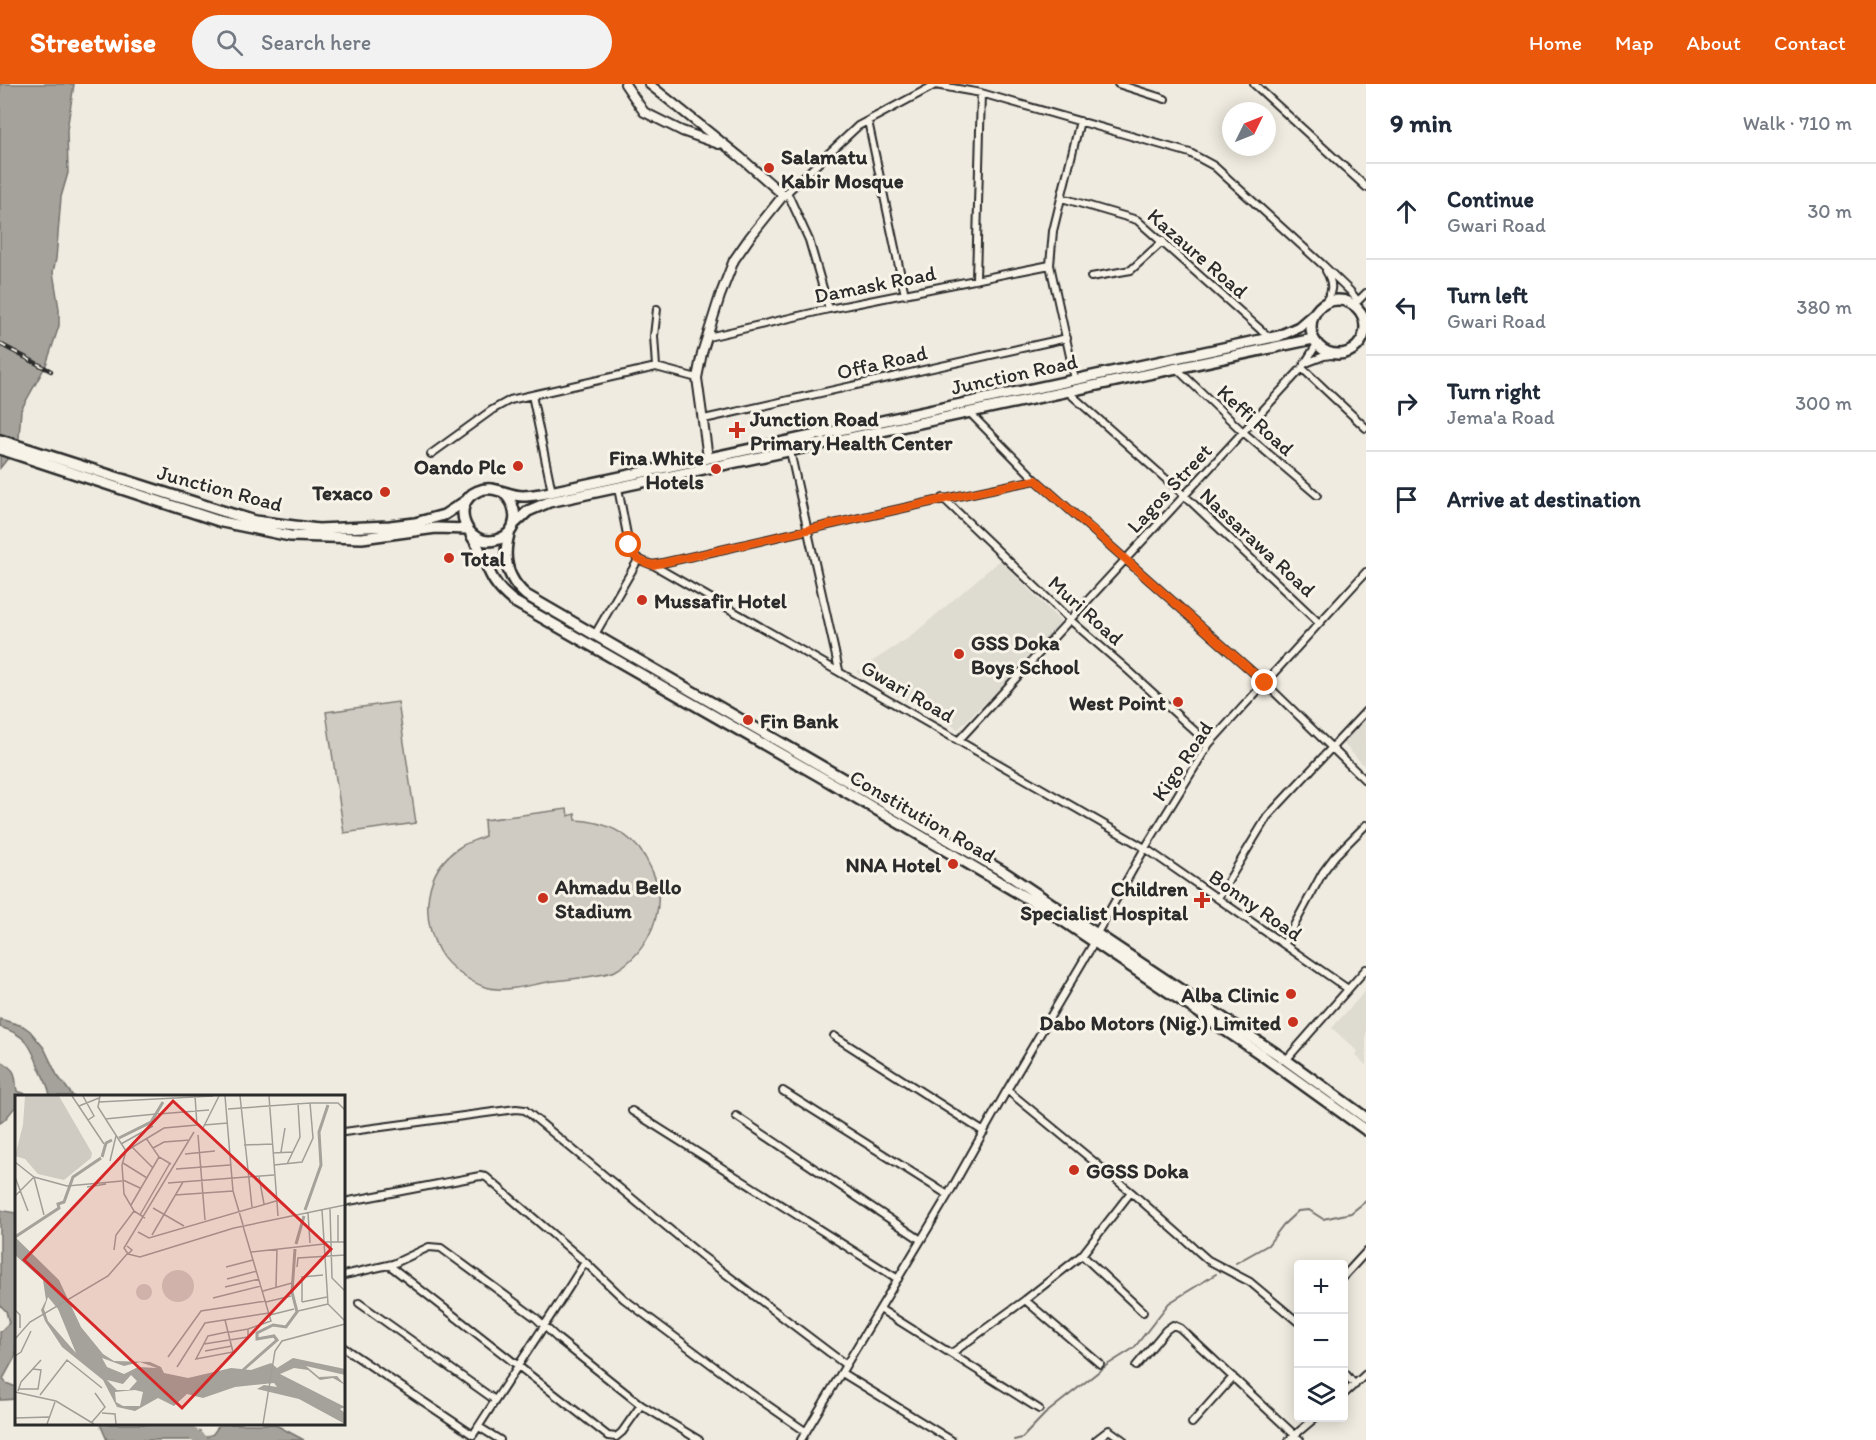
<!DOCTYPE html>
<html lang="en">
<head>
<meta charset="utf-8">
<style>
	:root { --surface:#fff; --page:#f2f2f3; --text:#1f2937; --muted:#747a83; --line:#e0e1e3; --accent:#ea580c }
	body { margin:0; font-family:Itim,sans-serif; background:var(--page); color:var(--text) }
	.controls { position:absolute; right:18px; bottom:18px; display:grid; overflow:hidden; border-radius:6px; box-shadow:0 3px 15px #0003 }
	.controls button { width:54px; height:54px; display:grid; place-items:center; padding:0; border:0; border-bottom:2px solid var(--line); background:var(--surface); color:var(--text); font:30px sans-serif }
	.compass { position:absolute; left:1222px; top:18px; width:54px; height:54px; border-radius:50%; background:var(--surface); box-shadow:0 3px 15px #0003; rotate:47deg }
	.stop { position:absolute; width:18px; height:18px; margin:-14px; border:4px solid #ea580c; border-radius:50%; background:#fff }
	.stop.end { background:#ea580c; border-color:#fff; box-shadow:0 2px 6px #0008 }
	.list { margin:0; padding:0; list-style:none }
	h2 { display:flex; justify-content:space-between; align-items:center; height:78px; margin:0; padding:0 24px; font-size:26px }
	h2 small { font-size:20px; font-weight:400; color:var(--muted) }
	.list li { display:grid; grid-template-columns:39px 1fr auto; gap:18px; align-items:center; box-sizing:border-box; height:96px; padding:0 24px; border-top:2px solid var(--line) }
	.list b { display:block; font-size:22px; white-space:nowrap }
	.list p { margin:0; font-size:20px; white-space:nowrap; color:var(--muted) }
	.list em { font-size:20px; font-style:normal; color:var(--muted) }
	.icon { flex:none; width:33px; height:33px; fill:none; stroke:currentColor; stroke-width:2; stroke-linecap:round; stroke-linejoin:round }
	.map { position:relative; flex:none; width:1366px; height:1356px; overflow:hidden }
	header { display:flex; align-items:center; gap:36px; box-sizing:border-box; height:84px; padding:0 30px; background:var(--accent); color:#fff }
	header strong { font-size:28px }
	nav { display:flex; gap:33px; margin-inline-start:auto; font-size:21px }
	.search { width:420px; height:54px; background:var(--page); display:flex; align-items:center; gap:15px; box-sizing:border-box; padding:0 21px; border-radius:33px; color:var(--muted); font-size:22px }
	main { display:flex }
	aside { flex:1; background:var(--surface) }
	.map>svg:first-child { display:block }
</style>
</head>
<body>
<header>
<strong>Streetwise</strong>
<div class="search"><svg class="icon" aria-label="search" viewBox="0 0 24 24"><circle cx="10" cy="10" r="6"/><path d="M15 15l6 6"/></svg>Search here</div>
<nav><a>Home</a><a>Map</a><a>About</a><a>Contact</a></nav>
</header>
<main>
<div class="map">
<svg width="1366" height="1356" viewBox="0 0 1366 1356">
	<rect width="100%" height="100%" fill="#efebe0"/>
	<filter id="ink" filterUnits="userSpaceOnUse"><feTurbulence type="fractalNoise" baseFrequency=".0167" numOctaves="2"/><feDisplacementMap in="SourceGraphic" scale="12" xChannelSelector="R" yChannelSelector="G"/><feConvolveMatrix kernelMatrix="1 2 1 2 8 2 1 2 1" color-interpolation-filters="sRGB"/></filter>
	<g filter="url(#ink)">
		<path fill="#dedbd1" d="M1000,476L1064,541L958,645L856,588L910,553Z
			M1366,632V684L1342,658Z
			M1366,906V981L1355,971L1358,968L1332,944Z"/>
		<path fill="#cfcbc2" stroke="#7d7b76" stroke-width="1.5" d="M398,618L416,739L344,749L326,628Z
			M567,725L568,732L575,730L576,736C603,737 631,749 645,773C651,784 657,795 658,807C661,838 643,872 615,887C604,892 562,896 548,898C529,901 504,909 485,903C468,897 448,883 439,867C420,831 424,786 460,763C467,758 477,756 485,752L484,736Z"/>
		<path fill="#a4a29a" stroke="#74726e" stroke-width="1.5" d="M0,0H74L67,46L68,89L61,113L56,175L53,188L59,225V242L46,281L21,326L19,354L12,369L0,384Z
			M0,935L23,942L30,947L44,964L57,991L73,1012H50C49,1002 44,995 40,986C31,962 27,951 0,943Z
			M0,976C18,989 14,988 17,1007L32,1012H16V1023C10,1027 8,1035 0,1039Z
			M0,1126L16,1129V1147L14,1149C15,1159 9,1165 16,1174V1271L3,1295L6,1299L16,1303V1315L2,1316H0V1248L9,1239L6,1227L0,1221Z
			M100,1340H193L187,1347L189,1354L193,1356L200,1347L202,1355L213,1350L220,1340H274L304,1356H107Z"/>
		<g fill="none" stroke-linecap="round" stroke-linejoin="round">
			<path stroke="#74726e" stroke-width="2" d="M1236,1179L1268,1161L1283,1141L1298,1127L1309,1126L1323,1135L1351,1129L1366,1117
				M1014,1356L1022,1354L1045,1330L1107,1281L1134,1264L1169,1219L1216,1190"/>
			<path stroke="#a4a29a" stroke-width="12" d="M178,1340L201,1356"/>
			<defs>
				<path id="minor" d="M1118,0L1165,15
					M1254,0L1366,103
					M935,1L981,9L1190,69L1214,82L1323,181L1350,207L1358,217
					M868,37L905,211
					M787,108L809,156L829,225
					M782,113L858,42L935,1
					M1062,114L1137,136L1270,254
					M1091,193L1131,186L1163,157
					M976,195L981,9
					M1358,217L1366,209
					M1322,221C1333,210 1334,200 1326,187
					M708,253L829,225L1050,181
					M1306,279L1324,272L1338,270
					M656,283L654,252L657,225
					M1175,283L1243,348L1317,411
					M1302,284L1366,344
					M1075,295L1050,181L1053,147L1080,37
					M1067,307L1185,412L1319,539
					M532,311L552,408
					M969,328L1036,396L1265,599L1366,697
					M704,335L1067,254
					M790,367L839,586
					M431,370L492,326L510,316L656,283L697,294
					M618,404L629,461C634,475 641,477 653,481L1145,764L1348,905
					M943,414L1069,535L1129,587L1209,660
					M653,481C781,453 908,421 1036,396
					M594,552L638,476
					M959,656L1302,284L1317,260
					M1218,814L1267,733L1366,627
					M1097,849L1145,764L1209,660L1366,488
					M1284,860L1323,788L1335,772L1366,741
					M834,952L984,1048
					M1286,976L1366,885
					M1007,1006L1131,1108L1208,1176L1250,1198L1298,1238
					M783,1007L948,1111
					M632,1027L898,1195
					M736,1032L921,1156
					M344,1048L516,1025L525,1026L702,1172L846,1281
					M344,1118L480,1092L486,1093L585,1178L624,1215L743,1304L805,1347
					M1082,1171L1143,1228
					M389,1181L608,1352L616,1353L622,1348L641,1321
					M344,1191L393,1180L429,1163L441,1164L536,1234L557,1254L641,1321L699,1356
					M1344,1192L1366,1168
					M1025,1216L1100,1280
					M359,1219L495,1316
					M880,1225L1039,1325
					M344,1264L473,1351C510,1293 549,1236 585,1178
					M952,1269L1025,1216L1082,1171L1131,1108
					M1136,1282L1166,1246L1173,1241L1180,1244L1300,1356
					M1344,1288L1355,1301
					M842,1289L951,1356
					M1344,1310L1366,1290
					M1192,1339L1233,1293
					M479,1343L500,1356
					M801,1356L948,1111L1007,1006L1095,857
					M1096,1356L1109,1346L1123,1356
					M1289,1356L1315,1334"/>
				<path id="tertiary" d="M625,0L644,28L682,47L719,60
					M649,0L740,73L781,109L782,113L750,153L734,176L720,212L702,269L697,294L708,374"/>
				<path id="primary" d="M1311 243a27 27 0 1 1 54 0a27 27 0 1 1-54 0Z
					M0,356L222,427L255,437L318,445L390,442L415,439L444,431L467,416
					M0,365L222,438L290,452L362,454L436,444L467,445
					M504,409C519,423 520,450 496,456C466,464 449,419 478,407C493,400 507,412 523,412C529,412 535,411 541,410L1279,252L1299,243L1314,230
					M514,440L528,427L549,418L1313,255
					M510,447C502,472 506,494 526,511L1004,788L1286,976L1366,1034
					M471,451C490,478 484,494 513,517L821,693L1047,826L1259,969L1366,1046"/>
			</defs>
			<use href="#minor" stroke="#2b2b2b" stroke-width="10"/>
			<use href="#tertiary" stroke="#2b2b2b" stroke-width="12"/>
			<use href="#primary" stroke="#2b2b2b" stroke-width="14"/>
			<use href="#minor" stroke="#f7f3e8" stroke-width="6"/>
			<use href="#tertiary" stroke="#f7f3e8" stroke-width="8"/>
			<use href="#primary" stroke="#f7f3e8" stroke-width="9"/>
			<defs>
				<path id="rail" d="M0,260L51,287"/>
			</defs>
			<use href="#rail" stroke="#2b2b2b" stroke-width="4.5"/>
			<use href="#rail" stroke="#f7f3e8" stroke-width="2" stroke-dasharray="7" stroke-linecap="butt"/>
		</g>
	</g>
	<g fill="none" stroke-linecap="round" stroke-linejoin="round" filter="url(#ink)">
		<path stroke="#ea580c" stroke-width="8" d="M629,461C633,475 640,477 653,481C781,453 908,421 1036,396L1265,599"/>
	</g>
	<g fill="#c8321e" stroke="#f7f3e8" stroke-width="2">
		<circle cx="769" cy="84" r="6"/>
		<path d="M734 337h6v6h6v6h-6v6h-6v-6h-6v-6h6z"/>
		<circle cx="518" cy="382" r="6"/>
		<circle cx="716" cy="385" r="6"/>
		<circle cx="385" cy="408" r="6"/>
		<circle cx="449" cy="474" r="6"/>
		<circle cx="642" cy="516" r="6"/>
		<circle cx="959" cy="570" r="6"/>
		<circle cx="1178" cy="618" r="6"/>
		<circle cx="748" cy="636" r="6"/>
		<circle cx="953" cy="780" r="6"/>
		<circle cx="543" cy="814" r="6"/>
		<path d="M1199 807h6v6h6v6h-6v6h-6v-6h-6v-6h6z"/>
		<circle cx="1291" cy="910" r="6"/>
		<circle cx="1293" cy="938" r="6"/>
		<circle cx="1074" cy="1086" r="6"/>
	</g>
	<g text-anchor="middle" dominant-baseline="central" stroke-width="6" stroke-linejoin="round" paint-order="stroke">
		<g font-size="21" font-weight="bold" fill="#2b2b2b" stroke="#f7f3e8" text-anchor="start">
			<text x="781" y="72">Salamatu<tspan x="781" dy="24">Kabir Mosque</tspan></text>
			<text x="750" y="334">Junction Road<tspan x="750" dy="24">Primary Health Center</tspan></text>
			<text x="704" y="373" text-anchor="end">Fina White<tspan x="704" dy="24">Hotels</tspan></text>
			<text x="506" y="382" text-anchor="end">Oando Plc</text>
			<text x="373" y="408" text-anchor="end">Texaco</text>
			<text x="461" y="474">Total</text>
			<text x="654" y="516">Mussafir Hotel</text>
			<text x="971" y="558">GSS Doka<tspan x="971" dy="24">Boys School</tspan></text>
			<text x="1166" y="618" text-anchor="end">West Point</text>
			<text x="760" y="636">Fin Bank</text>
			<text x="941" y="780" text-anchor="end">NNA Hotel</text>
			<text x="555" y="802">Ahmadu Bello<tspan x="555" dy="24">Stadium</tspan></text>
			<text x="1188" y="804" text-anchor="end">Children<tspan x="1188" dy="24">Specialist Hospital</tspan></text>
			<text x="1279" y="910" text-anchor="end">Alba Clinic</text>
			<text x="1281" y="938" text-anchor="end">Dabo Motors (Nig.) Limited</text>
			<text x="1086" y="1086">GGSS Doka</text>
		</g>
		<g font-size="21" fill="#2b2b2b" stroke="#f7f3e8">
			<text transform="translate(1198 169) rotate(41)">Kazaure Road</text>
			<text transform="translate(875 200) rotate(-11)">Damask Road</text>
			<text transform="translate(882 278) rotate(-13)">Offa Road</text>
			<text transform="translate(1014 290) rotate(-12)">Junction Road</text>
			<text transform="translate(1256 336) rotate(42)">Keffi Road</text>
			<text transform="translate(220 404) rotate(15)">Junction Road</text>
			<text transform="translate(1169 404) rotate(-47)">Lagos Street</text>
			<text transform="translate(1258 458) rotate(43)">Nassarawa Road</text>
			<text transform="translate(1086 526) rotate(42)">Muri Road</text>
			<text transform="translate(908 607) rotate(30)">Gwari Road</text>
			<text transform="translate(1182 677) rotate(-56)">Kigo Road</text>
			<text transform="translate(923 732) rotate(30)">Constitution Road</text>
			<text transform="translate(1256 821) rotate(35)">Bonny Road</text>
		</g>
	</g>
	<g transform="translate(15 1011)">
		<rect width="330" height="330" fill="#efebe0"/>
		<path d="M10,1H44L77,58L76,63L49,85L23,79L10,64L0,61L8,30ZM147 191a16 16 0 1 1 32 0a16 16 0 1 1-32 0ZM121 197a8 8 0 1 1 16 0a8 8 0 1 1-16 0Z" fill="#cfcbc2"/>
		<path d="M0,142L44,185L66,232L88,259L99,266L135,267L146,272L149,278L173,283L216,273L236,275L256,268L262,273L278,263L330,274V280L291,271L304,282L322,281L330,290L318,283L305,285L293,275L279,273L265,279L330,312L325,314L330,318V329L284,304L242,294L249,290L262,292L259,288L220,292L188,303L172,299L159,311L143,303L120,316L102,312L88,285L47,252L30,226L26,215L31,205L28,185L0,160ZM33,202L43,214L61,258L33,226L29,214ZM87,263L109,271L125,267L142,273L123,272L109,279L92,272ZM116,280L122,286L114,295H102L92,285L108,289ZM120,295L128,297L125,311H108L101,307L100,297Z" fill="#a4a29a" fill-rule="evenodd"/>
		<path fill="none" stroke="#a4a29a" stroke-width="3" d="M104,43L136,27L148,7M87,62L91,48L97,45M290,115L306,70L304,37L313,10M0,142L44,113L43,109L49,107L58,82L86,63M281,149L289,121M228,275L262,245L259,241L242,244V238L258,230L271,232L282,217L277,197L280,154"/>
		<path fill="none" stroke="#a19e98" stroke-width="1.5" d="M57,1L89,49M68,1L79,21L73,25M85,1L83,12L111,56M180,1L182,30M210,1L218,96L228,130M225,1L237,112M254,1L263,121M84,7L198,1M295,8H323L330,15M64,11L84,3M213,14L295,8L298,43L287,67L259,70M143,19L194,15M90,24L141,19M189,30L213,28M187,35L204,1M183,40L190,125M131,43L144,62L156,69M106,49L138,31M229,50L257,49M117,52L138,73M138,53L149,47L175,45M111,56L149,33L182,30M111,56L107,70L109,99L119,116L130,123M266,57L270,33M258,58L278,57M170,59L200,56M95,66L101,41M0,67L19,82L52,91L107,86M108,68L132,83M272,69L285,42L283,8M161,74L215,70M0,82L13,116M19,82L29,120M244,82L249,109M108,85L125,93M153,88L259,80M72,92L91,89M160,100L218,96M0,101L19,82M116,110L144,62M138,113L169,131M315,114L317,183L330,196M307,115L313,209L330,226M293,118L295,148M125,120L155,68M323,120V147M123,137L134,143L261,106M137,140L168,87M308,147H330M112,151L117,155L113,159L109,153L179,37M99,155L101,140L119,116M236,157L309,149M113,159L125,162L219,133L330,110M211,172L238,165M282,172L283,163L330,160M212,184L242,176M210,192L244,184M261,192L262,154M248,196L277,188M198,203L246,191M251,207L276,201M287,207V182L308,180M287,207L312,202M0,215L5,220V233M283,216L313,209M255,220L279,214M210,225L218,257L181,264L193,241L212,237H216L233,234L256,226L228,131M0,244L15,227L93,181L112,159M189,249L233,242V234M190,256L217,251M0,261L6,257L16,236M153,262L186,216L251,206M162,272L190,228L254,218M4,294H23L26,275L18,274M3,296L6,287L26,265M0,297L41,306L79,329M25,300L52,265L87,293M87,318L100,319L101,329M0,323L34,322M77,327L90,312L80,298M32,329L40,307M248,329L260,256L267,246L330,229"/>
		<path fill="#d62828" fill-opacity="0.15" stroke="#d62828" stroke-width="3" d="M158,6L316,154L167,313L9,165Z"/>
		<rect width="330" height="330" fill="none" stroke="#2b2b2b" stroke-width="3"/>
	</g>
</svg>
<div class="controls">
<button>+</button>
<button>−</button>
<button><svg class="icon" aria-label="layers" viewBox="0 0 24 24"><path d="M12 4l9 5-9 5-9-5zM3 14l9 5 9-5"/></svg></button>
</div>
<svg class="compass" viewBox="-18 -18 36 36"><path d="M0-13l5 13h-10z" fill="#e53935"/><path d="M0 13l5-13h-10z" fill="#747a83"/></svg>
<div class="stop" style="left:629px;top:461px"></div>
<div class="stop end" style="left:1265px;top:599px"></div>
</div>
<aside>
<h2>9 min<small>Walk · 710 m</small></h2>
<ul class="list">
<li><svg class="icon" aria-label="ahead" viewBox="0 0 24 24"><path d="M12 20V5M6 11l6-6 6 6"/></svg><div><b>Continue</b><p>Gwari Road</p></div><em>30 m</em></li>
<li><svg class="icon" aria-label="left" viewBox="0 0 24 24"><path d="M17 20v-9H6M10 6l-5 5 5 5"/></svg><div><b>Turn left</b><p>Gwari Road</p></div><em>380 m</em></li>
<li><svg class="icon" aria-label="right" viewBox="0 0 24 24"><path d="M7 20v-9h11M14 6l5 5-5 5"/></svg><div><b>Turn right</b><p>Jema'a Road</p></div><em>300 m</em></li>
<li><svg class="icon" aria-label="arrive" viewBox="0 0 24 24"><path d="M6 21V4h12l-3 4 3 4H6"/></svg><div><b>Arrive at destination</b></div></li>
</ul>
</aside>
</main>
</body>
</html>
